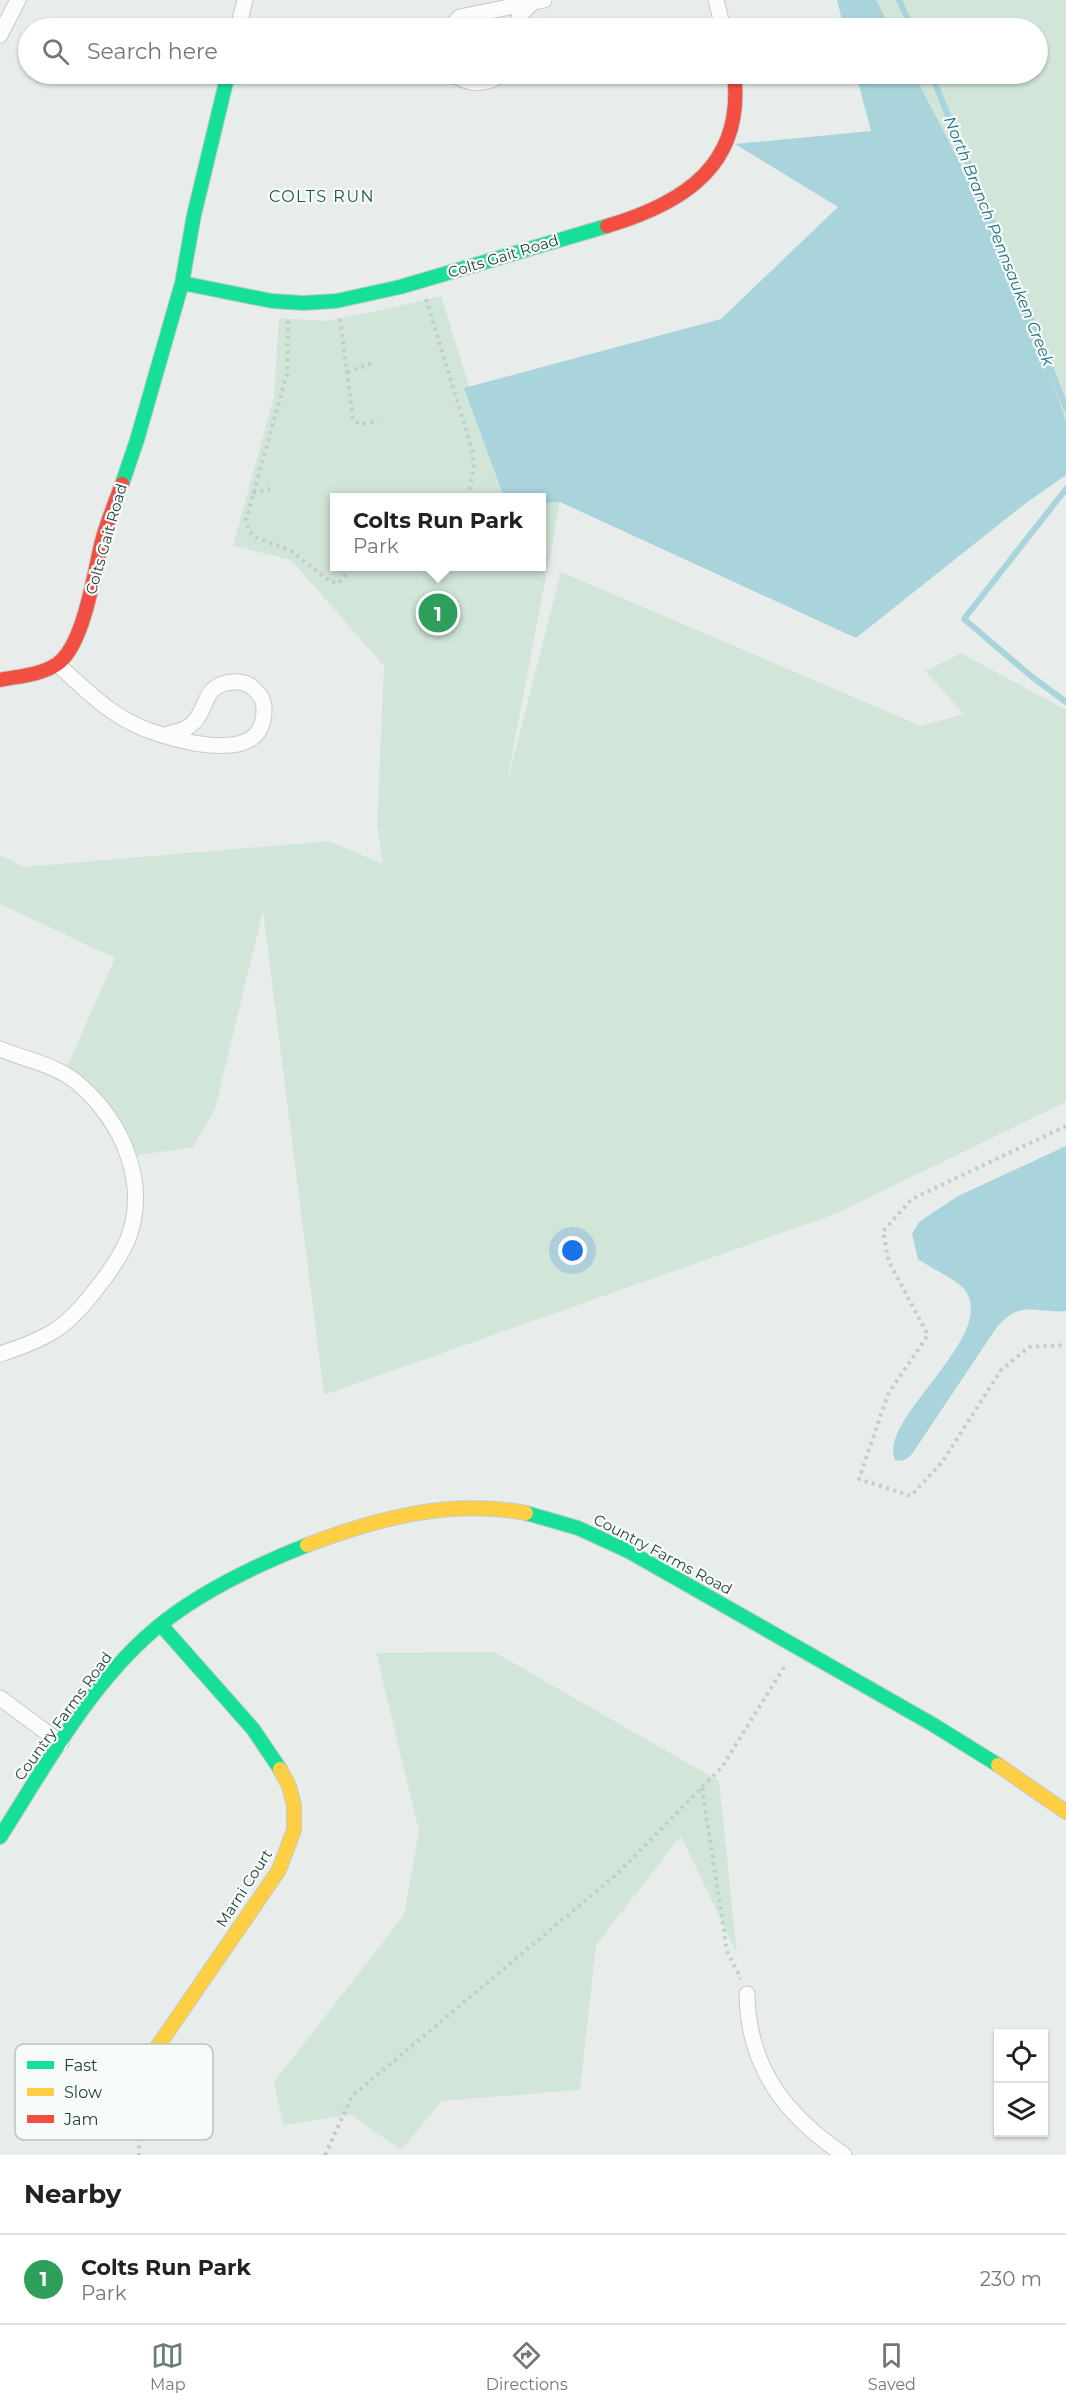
<!DOCTYPE html>
<html lang="en">
<head>
<meta charset="utf-8">
<style>
	:root { --surface:#fff; --page:#f6f6f6; --text:#222; --muted:#767676; --line:#e0e0e0; --accent:#697e78 }
	body { margin:0; font-family:Montserrat,sans-serif; background:var(--page); color:var(--text) }
	.controls { position:absolute; right:18px; bottom:18px; display:grid; overflow:hidden; border-radius:0px; box-shadow:0 2px 4px #0004 }
	.controls button { width:54px; height:54px; display:grid; place-items:center; padding:0; border:0; border-bottom:2px solid var(--line); background:var(--surface); color:var(--text); font:30px sans-serif }
	.you { position:absolute; left:573px; top:1251px; width:21px; height:21px; margin:-15px; border:4px solid #fff; border-radius:50%; background:#1a73e8; box-shadow:0 0 0 9px #1a73e833 }
	.badge { display:grid; place-items:center; width:39px; height:39px; border-radius:50%; background:var(--accent); color:#fff; font-size:20px; font-weight:700 }
	.pin { position:absolute; translate:-50% -50%; border:3px solid #fff; box-shadow:0 2px 6px #0006 }
	.popup { position:absolute; left:330px; top:493px; width:216px; height:78px; box-sizing:border-box; display:grid; place-content:center; border-radius:0px; background:var(--surface); filter:drop-shadow(0 2px 4px #0005); font-size:20px; white-space:nowrap; color:var(--muted) }
	.popup b { font-size:22px; color:var(--text) }
	.popup::after { content:''; position:absolute; left:50%; top:100%; margin-left:-12px; border:12px solid transparent; border-top-color:var(--surface) }
	.list { margin:0; padding:0; list-style:none }
	h2 { display:flex; justify-content:space-between; align-items:center; height:78px; margin:0; padding:0 24px; font-size:26px }
	h2 small { font-size:20px; font-weight:400; color:var(--muted) }
	.list li { display:grid; grid-template-columns:39px 1fr auto; gap:18px; align-items:center; box-sizing:border-box; height:90px; padding:0 24px; border-top:2px solid var(--line) }
	.list b { display:block; font-size:22px; white-space:nowrap }
	.list p { margin:0; font-size:20px; white-space:nowrap; color:var(--muted) }
	.list em { font-size:20px; font-style:normal; color:var(--muted) }
	.icon { flex:none; width:33px; height:33px; fill:none; stroke:currentColor; stroke-width:2; stroke-linecap:round; stroke-linejoin:round }
	.map { position:relative; flex:none; width:1066px; height:2155px; overflow:hidden }
	.search { position:absolute; background:var(--surface); box-shadow:0 2px 4px #0004; left:18px; right:18px; top:18px; height:66px; display:flex; align-items:center; gap:15px; box-sizing:border-box; padding:0 21px; border-radius:33px; color:var(--muted); font-size:22px }
	.sheet { height:168px; background:var(--surface) }
	nav { display:flex; justify-content:space-around; align-items:center; box-sizing:border-box; height:84px; border-top:2px solid var(--line); background:var(--surface); font-size:16px; color:var(--muted) }
	nav a { display:grid; justify-items:center; gap:3px }
	nav .on { color:var(--accent) }
	.map>svg:first-child { display:block }
</style>
</head>
<body>
<div class="map">
<svg width="1066" height="2155" viewBox="0 0 1066 2155">
	<rect width="100%" height="100%" fill="#e8edeb"/>
	<path fill="#d1e6d8" d="M876,0H1066V421L1009,258L914,74H1038V28H891Z
		M441,296L504,497L334,498V566H542V503L560,502L506,787L561,572L921,726L964,714L925,671L961,653L1066,710V1102L835,1214L324,1395L263,911L215,1109L193,1147L126,1157L65,1072L115,958L0,904V855L24,867L329,841L383,864L377,826L384,666L291,560L233,546L274,396L279,318L324,321L373,312Z
		M494,1652L719,1781L737,1954L681,1836L596,1945L580,2090L442,2101L401,2150L351,2115L283,2125L274,2082L404,1915L419,1831L376,1653Z"/>
	<path fill="#a9d4db" d="M837,0H876L891,28H844Z
		M856,74H914L1009,258L1066,421V475L1026,503L856,638L560,502L542,503V498L504,497L464,388L721,319L838,207L735,144L871,131Z
		M1066,1146V1311C1036,1314 1021,1299 997,1327L912,1454C906,1460 903,1462 895,1460C877,1418 1001,1335 964,1289C957,1280 929,1267 918,1259L912,1234L919,1222L958,1196Z"/>
	<g fill="none" stroke-linecap="round" stroke-linejoin="round">
		<path stroke="#a9d4db" stroke-width="6" d="M899,0L912,28
			M931,74L1004,250
			M1020,291L1066,408
			M1066,489L964,619L1031,676L1066,702"/>
		<defs>
			<path id="street" d="M716,0L723,28
				M238,28L245,0
				M449,28L460,17L544,0
				M514,28L522,13L532,3
				M0,35L18,0
				M454,74C469,86 487,85 502,74
				M57,664C84,688 110,716 145,729C171,739 255,765 263,720C265,709 265,699 256,691C250,684 242,681 232,682C201,685 209,710 191,725C184,731 174,732 165,735
				M0,1049C28,1061 60,1065 82,1087C123,1124 149,1184 128,1239C120,1258 106,1277 93,1293C82,1307 70,1321 54,1331C38,1341 19,1348 0,1354
				M0,1698L61,1743
				M747,1994C748,2067 785,2115 844,2155"/>
			<path id="fast" d="M182,283L272,301L303,303L336,301L400,287L607,226
				M122,484L137,440L182,283L194,215L228,74
				M526,1513L578,1528L630,1552L932,1724L998,1765
				M161,1625L253,1729L280,1769
				M0,1837C46,1765 89,1685 155,1629C199,1592 254,1566 307,1545"/>
			<path id="slow" d="M307,1545C378,1518 450,1499 526,1513
				M998,1765L1066,1812
				M139,2119L141,2088L149,2059L279,1870L294,1830V1805L289,1786L280,1769"/>
			<path id="jam" d="M607,226C685,203 745,164 734,74
				M0,680C19,676 41,675 57,664C84,646 94,572 102,541C107,522 115,503 122,484"/>
		</defs>
		<use href="#street" stroke="#c5cac8" stroke-width="17"/>
		<use href="#fast" stroke="#c3cbc8" stroke-width="16"/>
		<use href="#slow" stroke="#c3cbc8" stroke-width="16"/>
		<use href="#jam" stroke="#c3cbc8" stroke-width="16"/>
		<path stroke="#c3ccca" stroke-width="4" stroke-dasharray="3 4.5" stroke-linecap="butt" d="M426,299L472,449L474,464L469,494L466,498
			M340,319L353,419L359,424L378,421
			M288,321L287,374L246,520L249,531L255,537L291,551L331,582L339,583L353,566
			M347,372L372,363
			M253,493L270,489
			M1066,1126L912,1199L883,1231L889,1262L928,1335L888,1394L859,1479L911,1496L943,1461L1001,1370L1029,1347L1066,1345
			M702,1788L727,1951L741,1979
			M139,2138V2155
			M325,2155L352,2096L617,1874L722,1767L786,1664"/>
		<use href="#street" stroke="#fcfcfc" stroke-width="15"/>
		<use href="#fast" stroke="#16e098" stroke-width="14"/>
		<use href="#slow" stroke="#ffcf43" stroke-width="14"/>
		<use href="#jam" stroke="#f24e42" stroke-width="14"/>
	</g>
	<g text-anchor="middle" dominant-baseline="central" stroke-width="4.5" stroke-linejoin="round" paint-order="stroke">
		<g font-size="15" fill="#24423a" stroke="#f7fbf9">
			<text transform="translate(503 256) rotate(-17)">Colts Gait Road</text>
			<text transform="translate(106 539) rotate(-74)">Colts Gait Road</text>
			<text transform="translate(663 1554) rotate(28)">Country Farms Road</text>
			<text transform="translate(63 1716) rotate(-54)">Country Farms Road</text>
			<text transform="translate(244 1888) rotate(-57)">Marni Court</text>
		</g>
		<g font-size="16" letter-spacing="1.5" fill="#1f5548" stroke="#f7fbf9">
			<text x="322" y="196">COLTS RUN</text>
		</g>
		<g font-size="16" font-style="italic" fill="#1c6f80" stroke="#f7fbf9">
			<text transform="translate(999 241) rotate(68)">North Branch Pennsauken Creek</text>
		</g>
	</g>
	<rect x="15" y="2044" width="198" height="96" rx="9" fill="#f7fbf9" stroke="#b8c4c0" stroke-width="1.5"/>
	<rect x="27" y="2061" width="27" height="8" fill="#16e098"/>
	<rect x="27" y="2088" width="27" height="8" fill="#ffcf43"/>
	<rect x="27" y="2115" width="27" height="8" fill="#f24e42"/>
	<g font-size="16" fill="#24423a">
		<text x="64" y="2071">Fast</text>
		<text x="64" y="2098">Slow</text>
		<text x="64" y="2125">Jam</text>
	</g>
</svg>
<div class="controls">
<button><svg class="icon" aria-label="locate" viewBox="0 0 24 24"><circle cx="12" cy="12" r="6"/><path d="M12 2v4M12 18v4M2 12h4M18 12h4"/></svg></button>
<button><svg class="icon" aria-label="layers" viewBox="0 0 24 24"><path d="M12 4l9 5-9 5-9-5zM3 14l9 5 9-5"/></svg></button>
</div>
<div class="you"></div>
<div class="pin badge" style="left:438px;top:613px;background:#2e9e5b">1</div>
<div class="popup"><b>Colts Run Park</b>Park</div>
<div class="search"><svg class="icon" aria-label="search" viewBox="0 0 24 24"><circle cx="10" cy="10" r="6"/><path d="M15 15l6 6"/></svg>Search here</div>
</div>
<section class="sheet">
<h2>Nearby<small></small></h2>
<ul class="list">
<li><span class="badge" style="background:#2e9e5b">1</span><div><b>Colts Run Park</b><p>Park</p></div><em>230 m</em></li>
</ul>
</section>
<nav>
<a class="on"><svg class="icon" aria-label="map" viewBox="0 0 24 24"><path d="M3 6l6-2 6 2 6-2v14l-6 2-6-2-6 2zM9 4v14M15 6v14"/></svg>Map</a>
<a><svg class="icon" aria-label="directions" viewBox="0 0 24 24"><path d="M12 3l9 9-9 9-9-9zM9 14v-3h6M13 9l2 2-2 2"/></svg>Directions</a>
<a><svg class="icon" aria-label="saved" viewBox="0 0 24 24"><path d="M7 4h10v16l-5-4-5 4z"/></svg>Saved</a>
</nav>
</body>
</html>
